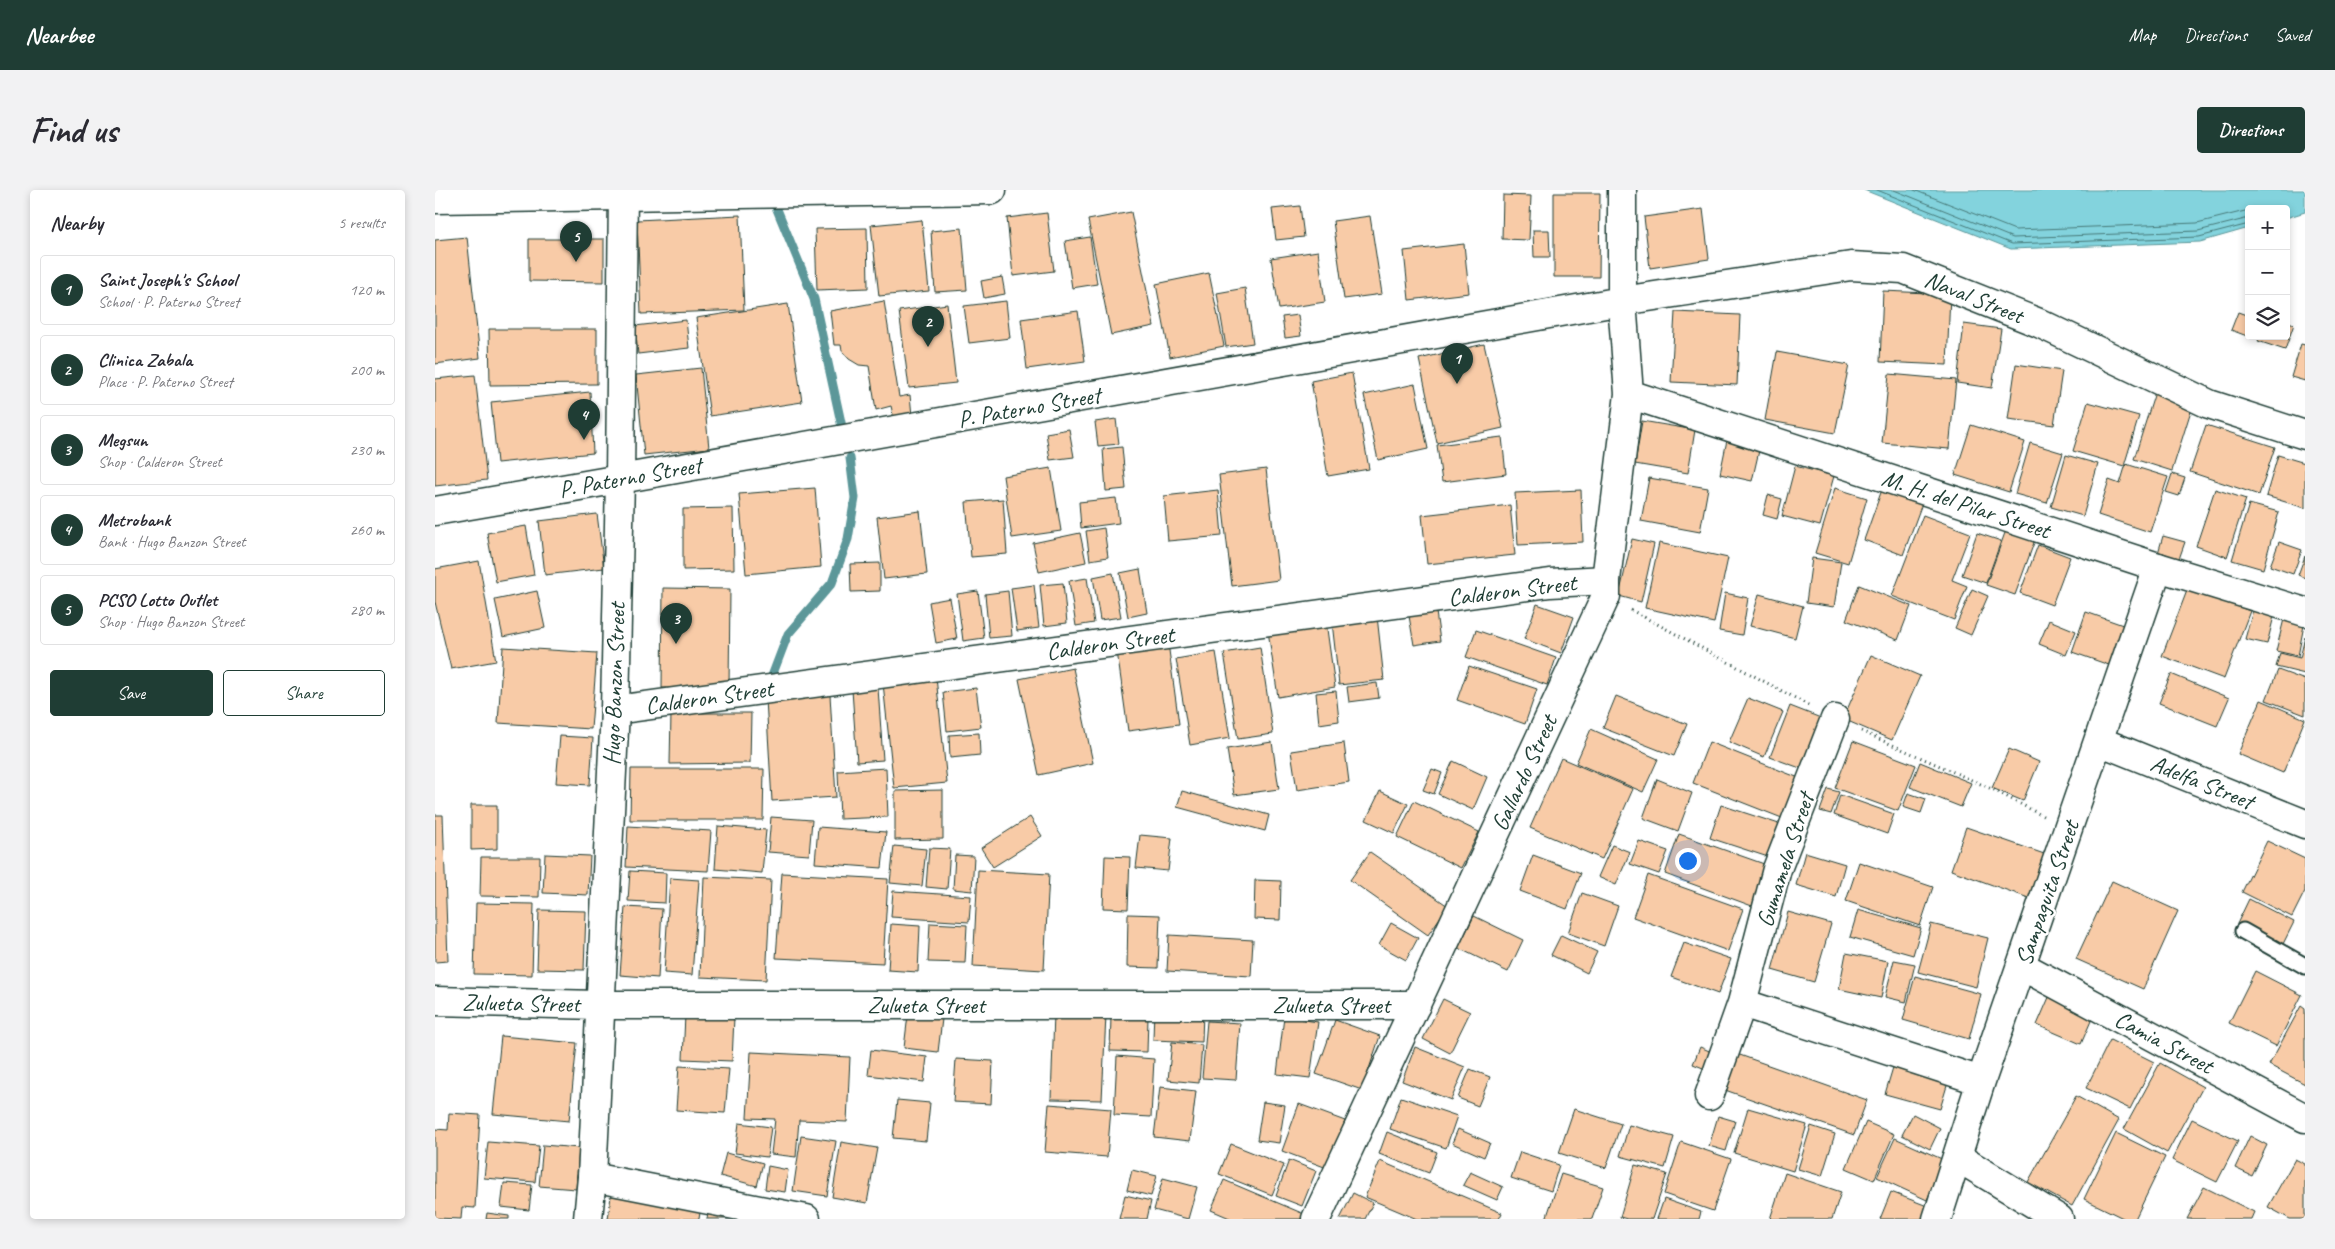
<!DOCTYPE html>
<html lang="en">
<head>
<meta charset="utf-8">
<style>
	:root { --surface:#fff; --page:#f2f2f3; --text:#2b2b33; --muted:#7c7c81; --line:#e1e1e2; --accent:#1f3d34 }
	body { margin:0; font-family:Caveat,sans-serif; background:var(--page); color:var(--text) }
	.controls { position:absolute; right:15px; top:15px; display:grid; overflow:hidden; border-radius:5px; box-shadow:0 2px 8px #0003 }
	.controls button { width:45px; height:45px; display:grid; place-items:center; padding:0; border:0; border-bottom:1px solid var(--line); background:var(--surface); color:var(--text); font:25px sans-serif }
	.you { position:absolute; left:1252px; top:670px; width:18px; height:18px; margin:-12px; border:4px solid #fff; border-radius:50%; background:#1a73e8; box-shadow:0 0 0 8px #1a73e833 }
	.badge { display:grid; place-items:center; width:32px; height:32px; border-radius:50%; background:var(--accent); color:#fff; font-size:16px; font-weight:700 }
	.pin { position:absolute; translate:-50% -41px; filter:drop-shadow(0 1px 2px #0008) }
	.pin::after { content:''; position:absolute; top:26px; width:18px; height:15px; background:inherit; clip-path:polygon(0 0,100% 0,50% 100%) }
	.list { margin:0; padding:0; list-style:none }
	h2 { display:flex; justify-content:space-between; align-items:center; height:65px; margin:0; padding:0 20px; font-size:21px }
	h2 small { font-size:16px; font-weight:400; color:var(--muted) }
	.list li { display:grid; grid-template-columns:32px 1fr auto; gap:15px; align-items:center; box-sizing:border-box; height:70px; margin:0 10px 10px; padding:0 10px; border:1px solid var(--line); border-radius:5px }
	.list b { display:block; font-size:19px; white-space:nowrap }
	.list p { margin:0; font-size:16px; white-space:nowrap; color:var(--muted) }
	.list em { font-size:16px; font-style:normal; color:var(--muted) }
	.actions { display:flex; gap:10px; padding:15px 20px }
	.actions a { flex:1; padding:11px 0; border:1px solid var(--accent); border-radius:5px; text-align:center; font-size:18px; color:var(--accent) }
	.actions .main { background:var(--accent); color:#fff }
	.icon { flex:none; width:28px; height:28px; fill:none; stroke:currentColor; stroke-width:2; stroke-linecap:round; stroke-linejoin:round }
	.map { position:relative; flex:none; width:1870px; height:1029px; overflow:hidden; border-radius:5px }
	header { display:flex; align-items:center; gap:30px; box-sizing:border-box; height:70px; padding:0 25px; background:var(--accent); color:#fff }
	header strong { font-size:24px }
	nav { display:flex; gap:28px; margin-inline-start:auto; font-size:18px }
	.intro { display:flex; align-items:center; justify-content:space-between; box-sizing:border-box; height:120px; padding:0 30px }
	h1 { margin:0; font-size:35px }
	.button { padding:12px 22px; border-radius:5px; background:var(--accent); color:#fff; font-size:18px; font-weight:700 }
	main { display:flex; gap:30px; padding:0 30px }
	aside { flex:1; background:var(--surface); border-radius:5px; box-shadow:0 2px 8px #0003 }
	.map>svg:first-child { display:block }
</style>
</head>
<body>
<header>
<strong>Nearbee</strong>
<nav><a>Map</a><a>Directions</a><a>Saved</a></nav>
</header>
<div class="intro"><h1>Find us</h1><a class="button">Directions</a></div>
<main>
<aside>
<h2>Nearby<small>5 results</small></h2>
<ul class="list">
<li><span class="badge">1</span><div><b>Saint Joseph's School</b><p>School · P. Paterno Street</p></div><em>120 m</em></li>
<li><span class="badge">2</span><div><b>Clinica Zabala</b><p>Place · P. Paterno Street</p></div><em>200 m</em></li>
<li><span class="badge">3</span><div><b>Megsun</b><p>Shop · Calderon Street</p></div><em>230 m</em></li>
<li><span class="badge">4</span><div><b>Metrobank</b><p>Bank · Hugo Banzon Street</p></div><em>260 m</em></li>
<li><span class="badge">5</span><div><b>PCSO Lotto Outlet</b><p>Shop · Hugo Banzon Street</p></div><em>280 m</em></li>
</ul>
<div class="actions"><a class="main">Save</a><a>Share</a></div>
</aside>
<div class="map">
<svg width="1870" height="1029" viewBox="0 0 1870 1029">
	<rect width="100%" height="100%" fill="#fff"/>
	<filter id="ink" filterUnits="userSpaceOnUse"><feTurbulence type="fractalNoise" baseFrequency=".02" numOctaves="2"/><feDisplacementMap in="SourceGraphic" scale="10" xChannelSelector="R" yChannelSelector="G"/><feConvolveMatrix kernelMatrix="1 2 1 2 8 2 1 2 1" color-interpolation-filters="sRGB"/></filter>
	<g filter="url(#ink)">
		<path fill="#83d3dd" stroke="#5b9799" d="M1429,0H1870V22L1851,28V19H1814V38L1765,52L1576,59Z"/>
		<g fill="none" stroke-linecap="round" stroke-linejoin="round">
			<path stroke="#477978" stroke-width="1" d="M1442,0L1577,54L1764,47L1814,34
				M1459,0L1578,48L1763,41L1814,28
				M1479,0L1580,40L1762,33L1814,20"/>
			<path stroke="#5b9799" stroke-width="9" d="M339,12L379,109L407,237
				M337,486L353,444L397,393L413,349L420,308L415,268"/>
		</g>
		<path fill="#f8cba7" stroke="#1f3d34" d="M1119,3H1165L1164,87H1119Z
			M1068,5L1096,6L1094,50L1067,49Z
			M865,16L869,47L841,50L837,19Z
			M1268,19L1274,69L1215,78L1209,27Z
			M696,22L719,136L676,145L653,30Z
			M612,23L619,81L578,86L572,28Z
			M305,25L309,120L206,124L202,30Z
			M935,26L947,104L909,109L898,31Z
			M487,30L494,101L444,106L436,35Z
			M432,38L433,98L382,100L380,39Z
			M527,38L532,100L500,102L496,41Z
			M1098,40H1114L1115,67H1099Z
			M32,47L45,168L0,174V50Z
			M655,47L662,94L637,98L630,51Z
			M94,49H169V92L94,91Z
			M1029,54L1034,103L974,110L969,61Z
			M883,61L890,112L844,119L836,68Z
			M774,83L789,156L735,167L721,94Z
			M567,87L570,104L549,108L546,91Z
			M810,98L818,153L791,157L782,103Z
			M1448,101L1515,104L1512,175L1445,172Z
			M449,111L464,207L475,205L477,226L459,229L456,216L441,220L434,176L424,175L414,169L407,161L406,155H399L395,121Z
			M571,111L575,148L534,153L529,116Z
			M353,114L367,212L275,226L261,128Z
			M512,114L521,193L474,198L464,121Z
			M643,121L650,171L592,179L586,129Z
			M1240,122L1305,125L1302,195L1236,192Z
			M1803,122L1814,126L1812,146L1796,140Z
			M863,125L866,146L850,148L847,127Z
			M251,130L254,158L203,164L200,136Z
			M1851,131L1859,134L1850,160L1823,151L1825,146H1851Z
			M1529,134L1566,139L1557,198L1522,193Z
			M54,139H162V194L55,195Z
			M1049,154L1068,238L1002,253L984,169Z
			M1866,154L1870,155V191L1856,187Z
			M1342,162L1414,175L1400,243L1330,230Z
			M1581,174L1627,181L1619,235L1573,229Z
			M266,178L274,258L209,265L201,185Z
			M917,183L934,279L893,286L876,191Z
			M1454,184L1521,190L1514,259L1447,253Z
			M40,185L52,290L0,296V189Z
			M980,194L993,259L943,270L929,205Z
			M1721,199L1759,211L1737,281L1699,269Z
			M155,202L158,263L62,273L56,212Z
			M1653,212L1704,226L1689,276L1638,261Z
			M681,229L684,254L663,256L660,232Z
			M1207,231L1260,240L1253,283L1200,274Z
			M1536,235L1590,252L1574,302L1520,285Z
			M1771,235L1840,257L1824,305L1755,282Z
			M634,239L639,267L615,270L611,243Z
			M1293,245L1326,252L1317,291L1285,284Z
			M1067,247L1071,284L1007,292L1002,255Z
			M1595,253L1628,263L1612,313L1580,304Z
			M687,257L691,299L671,301L668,259Z
			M1631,265L1663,274L1648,326L1616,317Z
			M1843,265L1870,273V318L1831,306Z
			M1691,274L1733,287L1715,342L1663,325L1674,290L1685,294Z
			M1360,276L1399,286L1385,336L1347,326Z
			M616,278L626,341L577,348L568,286Z
			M831,279L844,390L797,396L784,285Z
			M1737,284L1750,288L1744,306L1731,302Z
			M1214,288L1273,298L1265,342L1206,331Z
			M1449,294L1489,308L1468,365L1429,350Z
			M380,298L386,377L311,384L304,304Z
			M1400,298L1432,308L1413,373L1380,363Z
			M1780,299L1811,309L1792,367L1761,356Z
			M783,300L787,346L733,351L729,306Z
			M1146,300L1148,352L1083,355L1080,303Z
			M1333,305L1347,309L1342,329L1328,325Z
			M681,308L684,333L646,338L644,312Z
			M568,309L572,364L536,367L531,312Z
			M1814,314L1844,322L1828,379L1797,370Z
			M1075,315L1080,365L992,374L987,325Z
			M298,318L299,379L248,380V319Z
			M485,321L492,384L449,389L442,327Z
			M162,324L169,378L110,385L104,331Z
			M1488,325L1535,343L1517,390L1532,396L1519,430L1457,406Z
			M91,336L99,385L61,392L52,343Z
			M669,338L673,367L655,370L651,341Z
			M1571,340L1600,350L1580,405L1551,395Z
			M645,343L651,372L604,382L598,353Z
			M1542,343L1566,351L1551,393L1527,385Z
			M1728,346L1750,352L1744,369L1723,363Z
			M1197,349L1219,354L1206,412L1184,406Z
			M1844,352L1867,360L1858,384L1835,376Z
			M1224,353L1293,368L1279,433L1210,418Z
			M1603,355L1635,367L1617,415L1585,403Z
			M1870,366V388L1863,385Z
			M1377,368L1406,372L1399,417L1371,413Z
			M44,371L61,471L16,479L0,412V379Z
			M445,373V401L416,402L415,374Z
			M705,379L712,423L693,427L685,383Z
			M678,383L686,427L665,430L658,387Z
			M652,388L659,433L641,436L634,391Z
			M628,393L632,433L609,436L605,395Z
			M599,395L604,438L582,441L576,398Z
			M1424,395L1476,416L1463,450L1411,430Z
			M228,398L295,399L294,498H227Z
			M1753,398L1815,421L1789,489L1727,466Z
			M1537,399L1553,406L1536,445L1520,438Z
			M102,401L110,438L68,447L60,410Z
			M543,401L549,448L528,451L522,404Z
			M573,401L577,446L554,448L550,404Z
			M1290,403L1313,408L1307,445L1284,441Z
			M1324,404L1368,416L1360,448L1315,436Z
			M515,408L522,449L501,453L494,412Z
			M1102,414L1139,427L1126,463L1089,449Z
			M1818,420L1839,426L1832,454L1810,449Z
			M1001,422L1005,451L979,455L974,426Z
			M1651,422L1688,435L1674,475L1637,462Z
			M1850,425L1870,430L1863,466L1841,461Z
			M942,426L949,490L904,495L897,432Z
			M1614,430L1641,441L1631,465L1604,454Z
			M891,432L900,497L843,507L833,441Z
			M1041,440L1121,468L1112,495L1031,467Z
			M1870,447V484L1841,477L1845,463L1865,468Z
			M733,453L744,534L693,541L682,461Z
			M68,457L162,463L156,539L63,533Z
			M825,457L838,544L803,549L789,463Z
			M781,462L795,548L755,555L741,469Z
			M1436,465L1485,486L1457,550L1408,529Z
			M1034,476L1102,499L1090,534L1022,510Z
			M638,478L658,573L604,585L584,489Z
			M1843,480L1870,490V525L1831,510Z
			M1736,484L1794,508L1782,536L1724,513Z
			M501,487L512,593L459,598L448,493Z
			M942,493L944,508L914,512L912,497Z
			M443,498L448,570L422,572L417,500Z
			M541,498L546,537L512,541L508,502Z
			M901,501L904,531L884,534L881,503Z
			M395,505L401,607L337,611L331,509Z
			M1181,506L1252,534L1239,566L1168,538Z
			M1313,508L1348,522L1329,567L1294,552Z
			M1826,510L1870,529L1848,583L1803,564Z
			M1355,516L1396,532L1376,582L1335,567Z
			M236,523H316L315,573L235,574Z
			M1156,539L1223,569L1208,602L1141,573Z
			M544,543L545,565L515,568L514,545Z
			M125,546L158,548L155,595L121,593Z
			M1418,551L1481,575L1463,621L1400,598Z
			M837,552L844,599L799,605L792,559Z
			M1274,552L1369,590L1352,630L1258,593Z
			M909,553L914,592L862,600L856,561Z
			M1574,559L1604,572L1588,611L1557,598Z
			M1126,568L1198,599L1167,669L1095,638Z
			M1018,571L1052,587L1038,620L1003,604Z
			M1485,572L1536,593L1526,617L1475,597Z
			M451,578L453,627L405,629L403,581Z
			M196,579H329L328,630H195Z
			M997,579L1007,583L999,604L988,600Z
			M1222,589L1257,603L1243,641L1208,628Z
			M1393,599L1404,602L1396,624L1385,621Z
			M508,600V649L460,650V601Z
			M747,601L834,625L830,641L742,617Z
			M945,601L973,614L959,643L931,630Z
			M1473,603L1491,609L1486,623L1468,617Z
			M1405,605L1459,624L1452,644L1399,625Z
			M979,611L1044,642L1026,678L962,647Z
			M36,615H62V659L36,660Z
			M1286,615L1344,634L1333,667L1275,648Z
			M0,625H8L13,771L0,772Z
			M336,627L377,630L374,665L333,662Z
			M595,627L607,646L558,677L546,658Z
			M193,636L276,641L273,681L191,677Z
			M283,636L331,640L327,683L280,679Z
			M383,637L451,642L447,678L380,673Z
			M1531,637L1615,666L1599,710L1516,680Z
			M1244,644L1332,675L1317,716L1230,684Z
			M705,645L737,648L733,681L701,678Z
			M1204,651L1233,661L1224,684L1195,674Z
			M1832,651L1870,669V701L1857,727L1807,702Z
			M1177,655L1195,662L1181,695L1163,687Z
			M459,656L491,659L487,696L455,693Z
			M494,658L515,659L512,699L491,697Z
			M935,662L1013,716L993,745L915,690Z
			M1370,662L1410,674L1401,707L1361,695Z
			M110,664L155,666L153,705L108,703Z
			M520,665L539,666L537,701L518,699Z
			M1098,665L1146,683L1132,719L1085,701Z
			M670,666L695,667L693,719L668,718Z
			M46,667H105L104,707L45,706Z
			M1424,672L1498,697L1485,736L1411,711Z
			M543,680L614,684L609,780L538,776Z
			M195,681L231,683L230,713L193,711Z
			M347,683L453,689L448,773L341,768Z
			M1213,685L1308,719L1293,761L1198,727Z
			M269,687L336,690L331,790L265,787Z
			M235,688L264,690L257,785L229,783Z
			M820,690L846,691L845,730L819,729Z
			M1677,691L1743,721L1708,799L1641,769Z
			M458,701L536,706L534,732L456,727Z
			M1147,703L1183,716L1169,756L1133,743Z
			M1814,709L1859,732L1847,756L1802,734Z
			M41,713L99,714L97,785L39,784Z
			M190,717L227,719L223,788L185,785Z
			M104,720L151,721L149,780L102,779Z
			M1423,720L1486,738L1478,765L1415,747Z
			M1353,722L1396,734L1379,792L1337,780Z
			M693,724L725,725L723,778L692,777Z
			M1039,726L1088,750L1073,782L1023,758Z
			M495,733L532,735L530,773L493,772Z
			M956,733L983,748L971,770L944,755Z
			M456,734L485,736L483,782L453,780Z
			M1496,734L1553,748L1541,797L1483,782Z
			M734,745L818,750L816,786L732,781Z
			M1126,745L1162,762L1152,783L1116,765Z
			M1249,753L1296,769L1283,804L1236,787Z
			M1411,763L1453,771L1446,808L1404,799Z
			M1459,770L1480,774L1471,812L1450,807Z
			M1820,781L1867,805L1841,856L1794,833Z
			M1480,786L1546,804L1534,849L1468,830Z
			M1618,798L1662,817L1646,854L1602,835Z
			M1008,809L1035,822L1015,863L988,849Z
			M1866,816L1870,819V894L1834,875Z
			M719,819L768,821L767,852L718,850Z
			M619,824L671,825L667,910L616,909Z
			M250,825L299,827L297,871L248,869Z
			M473,825L507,829L503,862L469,858Z
			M676,826L713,827L712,862L675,861Z
			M849,827L883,832L875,888L842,884Z
			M900,830L945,846L927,900L881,884Z
			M772,831L805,833L801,890L767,888Z
			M66,846L142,853L134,931L58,924Z
			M1675,850L1719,872L1695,919L1651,898Z
			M737,852L767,855L764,893L733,890Z
			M980,857L1030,877L1016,910L967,891Z
			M1265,857L1279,863L1273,880L1258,874Z
			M436,860L492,867L489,892L433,885Z
			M316,862L415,867L412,932L364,930L361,967L336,964L340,929L312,928Z
			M1302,864L1432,910L1419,945L1290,900Z
			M682,866L719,869L716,927L679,925Z
			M521,869L558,871L556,914L518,912Z
			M1725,873L1768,897L1732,963L1689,939Z
			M1459,874L1514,889L1505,919L1450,904Z
			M244,876L294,879L290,923L241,920Z
			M1035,879L1055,887L1043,916L1023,908Z
			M725,897L761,901L755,951L719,947Z
			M1641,906L1684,930L1637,1016L1593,992Z
			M966,907L1022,926L1011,958L955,939Z
			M462,910L495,913L491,951L458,948Z
			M828,912L850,915L844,953L822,950Z
			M614,914L676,919L672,967L610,962Z
			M864,914L910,931L892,978L847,961Z
			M1313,918L1372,935L1358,981L1299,963Z
			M1139,919L1186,934L1171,978L1124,963Z
			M14,923L45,925L40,1018L27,1017L26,1029L0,1028V939L13,940Z
			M1478,924L1505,938L1495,959L1467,945Z
			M1283,926L1300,931L1291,961L1274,956Z
			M1757,929L1803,951L1782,992L1737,970Z
			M1431,932L1459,944L1439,990L1411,978Z
			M304,933L336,937L332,967L300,963Z
			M1194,935L1239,947L1230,978L1185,966Z
			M1376,936L1400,944L1387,986L1363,979Z
			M1023,939L1055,953L1049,967L1017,953Z
			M952,942L1002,962L994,983L944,964Z
			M1681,943L1730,967L1700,1029H1690L1649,1009Z
			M366,946L401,951L392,1006L358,1001Z
			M1815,946L1832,955L1817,986L1800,978Z
			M1460,948L1509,970L1492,1010L1442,987Z
			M53,952L104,956L100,992L49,988Z
			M406,952L442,958L432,1013L397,1007Z
			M1246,952L1296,969L1278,1021L1229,1004Z
			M796,954L849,975L837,1005L784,984Z
			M108,955L144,958L141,999L104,996Z
			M1085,962L1124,975L1116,1001L1076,988Z
			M291,963L328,973L322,996L285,986Z
			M1860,969L1870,974V1029H1855L1833,1017Z
			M854,970L881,981L867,1016L841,1006Z
			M945,971L1067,1023L1064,1029H982L930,1007Z
			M1200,975L1232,984L1217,1029H1192L1185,1027Z
			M333,976L353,980L350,1002L330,999Z
			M697,980L722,986L716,1006L692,1000Z
			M1035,982L1068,997L1062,1010L1028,995Z
			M1350,983L1406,1002L1397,1029H1335Z
			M1126,984L1168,997L1157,1029H1111Z
			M728,988L762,997L753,1029L719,1020Z
			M789,990L869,1024L867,1029H797L776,1020Z
			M69,993L97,995L94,1020L66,1017Z
			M1769,997L1819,1022L1816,1029H1752Z
			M1456,1002L1500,1019L1497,1029H1445Z
			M918,1003L938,1013L930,1029H905Z
			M690,1005L716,1011L712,1029H684Z
			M176,1006L266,1016L264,1029H173Z
			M1229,1009L1266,1022L1264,1029H1222Z
			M274,1018L309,1029H272Z
			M52,1023L74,1026V1029H51Z"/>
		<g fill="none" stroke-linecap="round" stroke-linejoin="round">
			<defs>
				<path id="service" d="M1808,741L1870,776"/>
				<path id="minor" d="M0,9L557,0
					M180,520L1115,393L1171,390
					M1664,551L1870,634
					M1587,776L1870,928
					M0,811L164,815H981
					M1307,813L1546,891
					M1274,906L1307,813L1342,679L1400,529
					M1522,967L1624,1029
					M157,987L371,1029
					M1502,1029L1546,891L1723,377"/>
				<path id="tertiary" d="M1194,204L1723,377L1870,422
					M153,1029L157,987L180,520L185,289L1187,111L1416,76L1468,79L1604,133L1774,214L1870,245
					M881,1029L1171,406V390L1194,204L1187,111V0"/>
				<path id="secondary" d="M0,321L185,289L188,0"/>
			</defs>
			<use href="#service" stroke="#1f3d34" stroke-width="19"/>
			<use href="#minor" stroke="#1f3d34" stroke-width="31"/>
			<use href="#tertiary" stroke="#1f3d34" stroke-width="31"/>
			<use href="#secondary" stroke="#1f3d34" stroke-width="31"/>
			<path stroke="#1f3d34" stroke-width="3" stroke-dasharray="1 4" stroke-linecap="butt" d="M1196,420L1375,516
				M1426,541L1559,600L1608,626"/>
			<use href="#service" stroke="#fff" stroke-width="15"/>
			<use href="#minor" stroke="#fff" stroke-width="28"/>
			<use href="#tertiary" stroke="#fff" stroke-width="28"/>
			<use href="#secondary" stroke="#fff" stroke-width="28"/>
		</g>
	</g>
	<g text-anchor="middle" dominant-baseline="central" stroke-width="5" stroke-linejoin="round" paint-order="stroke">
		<g font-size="24" fill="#1f3d34" stroke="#fff">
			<text transform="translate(1539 107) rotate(22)">Naval Street</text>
			<text transform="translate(594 217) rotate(-10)">P. Paterno Street</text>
			<text transform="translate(195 287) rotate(-10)">P. Paterno Street</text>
			<text transform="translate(1531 314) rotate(18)">M. H. del Pilar Street</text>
			<text transform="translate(1077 400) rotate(-7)">Calderon Street</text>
			<text transform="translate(675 453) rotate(-8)">Calderon Street</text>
			<text transform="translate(179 494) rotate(-88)">Hugo Banzon Street</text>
			<text transform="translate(274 507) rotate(-8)">Calderon Street</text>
			<text transform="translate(1089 583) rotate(-65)">Gallardo Street</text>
			<text transform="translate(1767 592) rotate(22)">Adelfa Street</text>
			<text transform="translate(1350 670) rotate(-72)">Gumamela Street</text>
			<text transform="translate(1612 703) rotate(-71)">Sampaguita Street</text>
			<text transform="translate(86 813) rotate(1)">Zulueta Street</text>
			<text x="491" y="815">Zulueta Street</text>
			<text x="896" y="815">Zulueta Street</text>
			<text transform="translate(1729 852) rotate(28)">Camia Street</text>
		</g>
	</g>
</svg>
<div class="controls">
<button>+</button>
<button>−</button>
<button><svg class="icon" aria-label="layers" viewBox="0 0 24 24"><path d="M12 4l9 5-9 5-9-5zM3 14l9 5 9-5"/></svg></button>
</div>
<div class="you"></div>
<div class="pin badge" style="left:1022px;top:194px">1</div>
<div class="pin badge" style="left:493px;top:157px">2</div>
<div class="pin badge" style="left:241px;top:454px">3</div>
<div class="pin badge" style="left:149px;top:250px">4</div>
<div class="pin badge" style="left:141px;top:72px">5</div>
</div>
</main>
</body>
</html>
